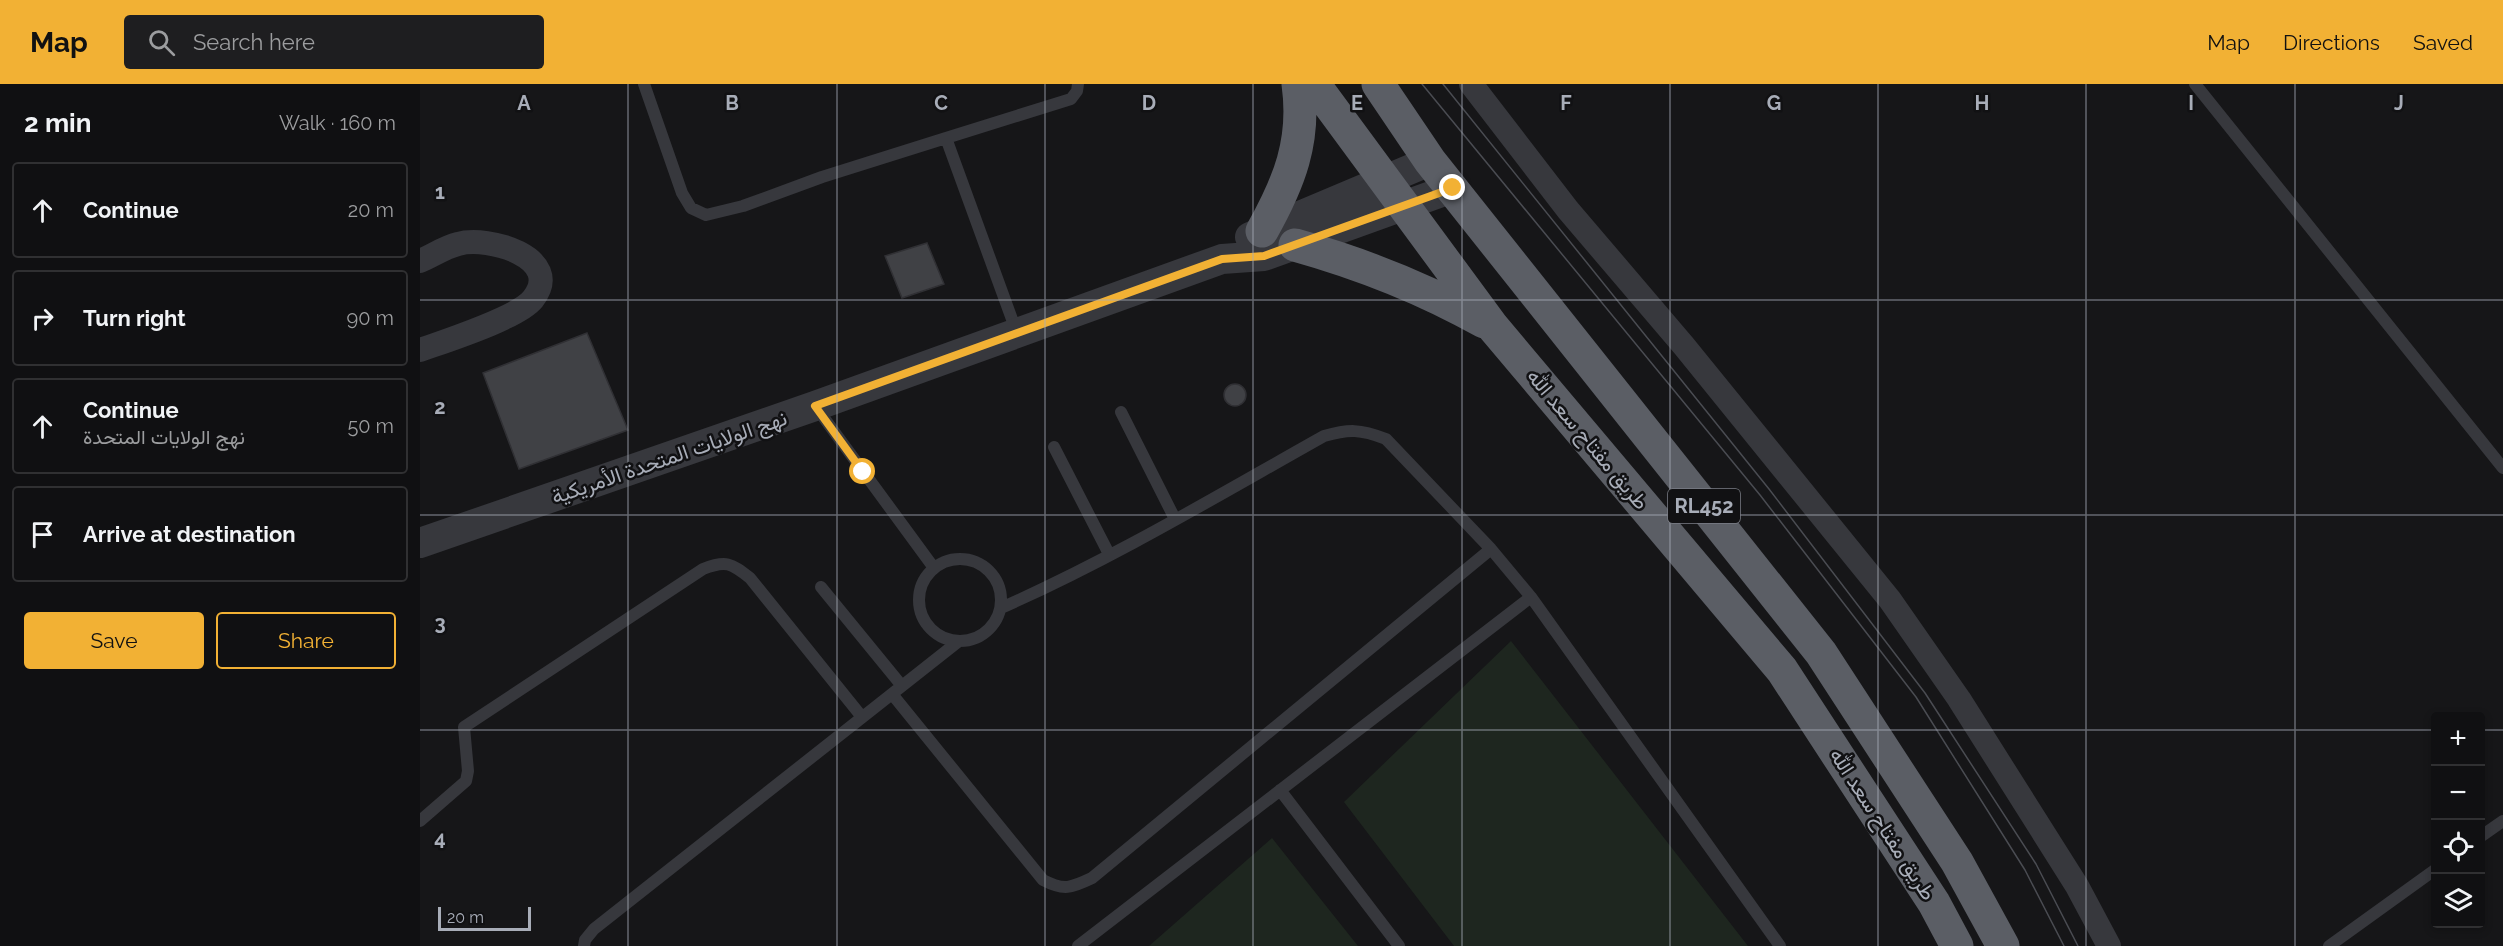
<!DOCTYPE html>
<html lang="en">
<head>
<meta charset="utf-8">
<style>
	:root { --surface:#101012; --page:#1e1e20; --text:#f1f3f6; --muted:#9c9d9f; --line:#303032; --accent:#f2b134 }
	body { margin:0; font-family:Raleway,Vazirmatn,sans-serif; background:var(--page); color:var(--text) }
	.controls { position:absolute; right:18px; bottom:18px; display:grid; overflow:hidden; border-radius:6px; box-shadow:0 3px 9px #0003 }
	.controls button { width:54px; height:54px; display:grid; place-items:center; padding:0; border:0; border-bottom:2px solid var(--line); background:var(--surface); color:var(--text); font:30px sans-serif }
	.scale { position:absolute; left:18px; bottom:15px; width:93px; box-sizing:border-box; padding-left:6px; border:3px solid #a8adb8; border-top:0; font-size:16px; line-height:21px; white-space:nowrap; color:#a8adb8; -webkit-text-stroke:4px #111113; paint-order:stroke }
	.stop { position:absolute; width:18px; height:18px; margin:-14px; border:4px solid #f2b134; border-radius:50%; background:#fff }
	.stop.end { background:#f2b134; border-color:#fff; box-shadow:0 2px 6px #0008 }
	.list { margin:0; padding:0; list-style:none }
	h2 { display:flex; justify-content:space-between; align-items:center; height:78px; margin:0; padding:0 24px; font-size:26px }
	h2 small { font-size:20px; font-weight:400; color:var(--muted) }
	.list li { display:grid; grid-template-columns:39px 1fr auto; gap:18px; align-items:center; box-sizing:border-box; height:96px; margin:0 12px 12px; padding:0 12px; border:2px solid var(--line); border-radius:6px }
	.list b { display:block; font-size:22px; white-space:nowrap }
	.list p { margin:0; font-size:20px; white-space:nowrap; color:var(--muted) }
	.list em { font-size:20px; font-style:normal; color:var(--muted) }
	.actions { display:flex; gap:12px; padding:18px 24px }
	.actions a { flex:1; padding:14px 0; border:2px solid var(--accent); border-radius:6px; text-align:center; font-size:21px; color:var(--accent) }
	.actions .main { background:var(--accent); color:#111 }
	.icon { flex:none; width:33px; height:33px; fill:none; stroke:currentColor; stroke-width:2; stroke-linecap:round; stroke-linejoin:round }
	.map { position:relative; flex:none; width:2083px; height:862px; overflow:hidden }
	header { display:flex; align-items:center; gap:36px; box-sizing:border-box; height:84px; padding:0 30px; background:var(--accent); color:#111 }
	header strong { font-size:28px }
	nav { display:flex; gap:33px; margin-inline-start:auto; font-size:21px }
	.search { width:420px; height:54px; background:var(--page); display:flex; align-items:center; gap:15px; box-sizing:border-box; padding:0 21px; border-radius:6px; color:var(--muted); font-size:22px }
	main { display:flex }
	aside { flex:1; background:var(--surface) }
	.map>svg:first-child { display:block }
</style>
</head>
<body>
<header>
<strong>Map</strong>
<div class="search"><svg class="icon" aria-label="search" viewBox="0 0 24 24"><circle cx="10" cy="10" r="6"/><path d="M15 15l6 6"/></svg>Search here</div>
<nav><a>Map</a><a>Directions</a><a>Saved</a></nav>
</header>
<main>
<aside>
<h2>2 min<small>Walk · 160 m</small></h2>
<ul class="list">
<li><svg class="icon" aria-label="ahead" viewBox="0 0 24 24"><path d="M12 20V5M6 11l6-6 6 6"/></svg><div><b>Continue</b></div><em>20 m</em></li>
<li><svg class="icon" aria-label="right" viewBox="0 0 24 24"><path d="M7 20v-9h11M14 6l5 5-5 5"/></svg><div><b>Turn right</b></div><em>90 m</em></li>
<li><svg class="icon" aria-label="ahead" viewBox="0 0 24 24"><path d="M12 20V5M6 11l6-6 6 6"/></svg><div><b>Continue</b><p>نهج الولايات المتحدة</p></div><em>50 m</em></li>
<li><svg class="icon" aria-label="arrive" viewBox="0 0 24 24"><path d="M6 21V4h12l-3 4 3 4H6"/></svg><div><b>Arrive at destination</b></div></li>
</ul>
<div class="actions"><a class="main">Save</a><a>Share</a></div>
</aside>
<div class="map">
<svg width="2083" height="862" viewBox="0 0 2083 862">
	<rect width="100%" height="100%" fill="#161618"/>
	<path fill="#1e261f" d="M1091,557L1328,862H1034L924,718Z
		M852,754L938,862H729Z"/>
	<path fill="#404145" stroke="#303034" stroke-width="1.5" d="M507,159L524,200L482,214L465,172Z
		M167,249L208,346L99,385L63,289Z
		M804 311a11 11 0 1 1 22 0a11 11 0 1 1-22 0Z"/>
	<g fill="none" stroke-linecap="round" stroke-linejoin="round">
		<path stroke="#37383d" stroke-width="12" d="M224,0L262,109L271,124L286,131L323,122L402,93L526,54
			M1775,0L2083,384
			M597,249L526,54L651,15L657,7L658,0
			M396,323L514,484
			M701,328L755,435
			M634,363L689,470
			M499 516a41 41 0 1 1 82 0a41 41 0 1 1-82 0Z
			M401,503L482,602
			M581,524C692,475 797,412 904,352C929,345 940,345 966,355L1071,465L1111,513L1360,862
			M472,610L623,796C644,807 651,804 672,794L1071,465
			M860,706L979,862
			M0,737L46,697L48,687L44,643L283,485C306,476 311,479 330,494L442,633
			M2060,753L2083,737
			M164,862L165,856L174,845L539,557
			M658,862L1111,513
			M1909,862L2016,785"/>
		<path stroke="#37383d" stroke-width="24" d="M1051,0L1148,126L1264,262L1470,516L1539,615L1657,802L1689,862
			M0,177C12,172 25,163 38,160C68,151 145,174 113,215C98,234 25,257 0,266"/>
		<path stroke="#37383d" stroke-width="30" d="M830,153L1010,77
			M0,459L395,322L802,175L844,172L1033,104"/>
		<path stroke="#5b5e65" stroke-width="33" d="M894,0L1073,243L1362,586L1514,819L1537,862
			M958,0L1010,77L1401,569L1537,778L1583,862
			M842,147C869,99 886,57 878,0
			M875,161C943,180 1002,203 1064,238"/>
		<path stroke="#4a4c52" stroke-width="1.5" d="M1002,0L1340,411L1496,613L1605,786L1644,862
			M1023,0L1349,405L1505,609L1616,780L1658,862"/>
	</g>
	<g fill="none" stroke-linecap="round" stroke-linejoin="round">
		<path stroke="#f2b134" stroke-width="8" d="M443,388L395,322L802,175L844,172L1033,104"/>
	</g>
	<path fill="none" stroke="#a8adb8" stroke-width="1.5" stroke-opacity="0.55" d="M208,0V862M417,0V862M625,0V862M833,0V862M1042,0V862M1250,0V862M1458,0V862M1666,0V862M1875,0V862M0,216H2083M0,431H2083M0,646H2016M2060,646H2083"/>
	<g text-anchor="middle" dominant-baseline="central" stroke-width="5" stroke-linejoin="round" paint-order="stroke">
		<rect fill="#111113" stroke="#7b7e86" stroke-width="1.5" x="1248" y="405" width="72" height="34" rx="4.5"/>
		<g font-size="20" font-weight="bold" fill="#a8adb8">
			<text x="1284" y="422">RL452</text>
		</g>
		<g font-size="21" fill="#a8adb8" stroke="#111113">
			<text transform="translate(1168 355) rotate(50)">طريق مفتاح سعد الله</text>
			<text transform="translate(249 373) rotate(-19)">نهج الولايات المتحدة الأمريكية</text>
			<text transform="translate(1463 740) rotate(57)">طريق مفتاح سعد الله</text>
		</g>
	</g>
	<g font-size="20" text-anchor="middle" font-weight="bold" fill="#a8adb8" stroke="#111113" stroke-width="5" stroke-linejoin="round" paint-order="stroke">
		<text x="104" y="26">A</text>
		<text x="312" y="26">B</text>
		<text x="521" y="26">C</text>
		<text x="729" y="26">D</text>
		<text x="937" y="26">E</text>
		<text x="1146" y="26">F</text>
		<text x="1354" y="26">G</text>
		<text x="1562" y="26">H</text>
		<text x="1771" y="26">I</text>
		<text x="1979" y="26">J</text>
		<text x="20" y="115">1</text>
		<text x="20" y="330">2</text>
		<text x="20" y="546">3</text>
		<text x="20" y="761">4</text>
	</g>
</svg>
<div class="controls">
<button>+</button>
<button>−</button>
<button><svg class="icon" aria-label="locate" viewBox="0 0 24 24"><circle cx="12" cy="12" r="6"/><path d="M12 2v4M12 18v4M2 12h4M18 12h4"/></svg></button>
<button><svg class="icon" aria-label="layers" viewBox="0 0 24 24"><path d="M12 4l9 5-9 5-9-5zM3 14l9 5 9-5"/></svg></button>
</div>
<div class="scale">20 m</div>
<div class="stop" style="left:443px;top:388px"></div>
<div class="stop end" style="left:1033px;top:104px"></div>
</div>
</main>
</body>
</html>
